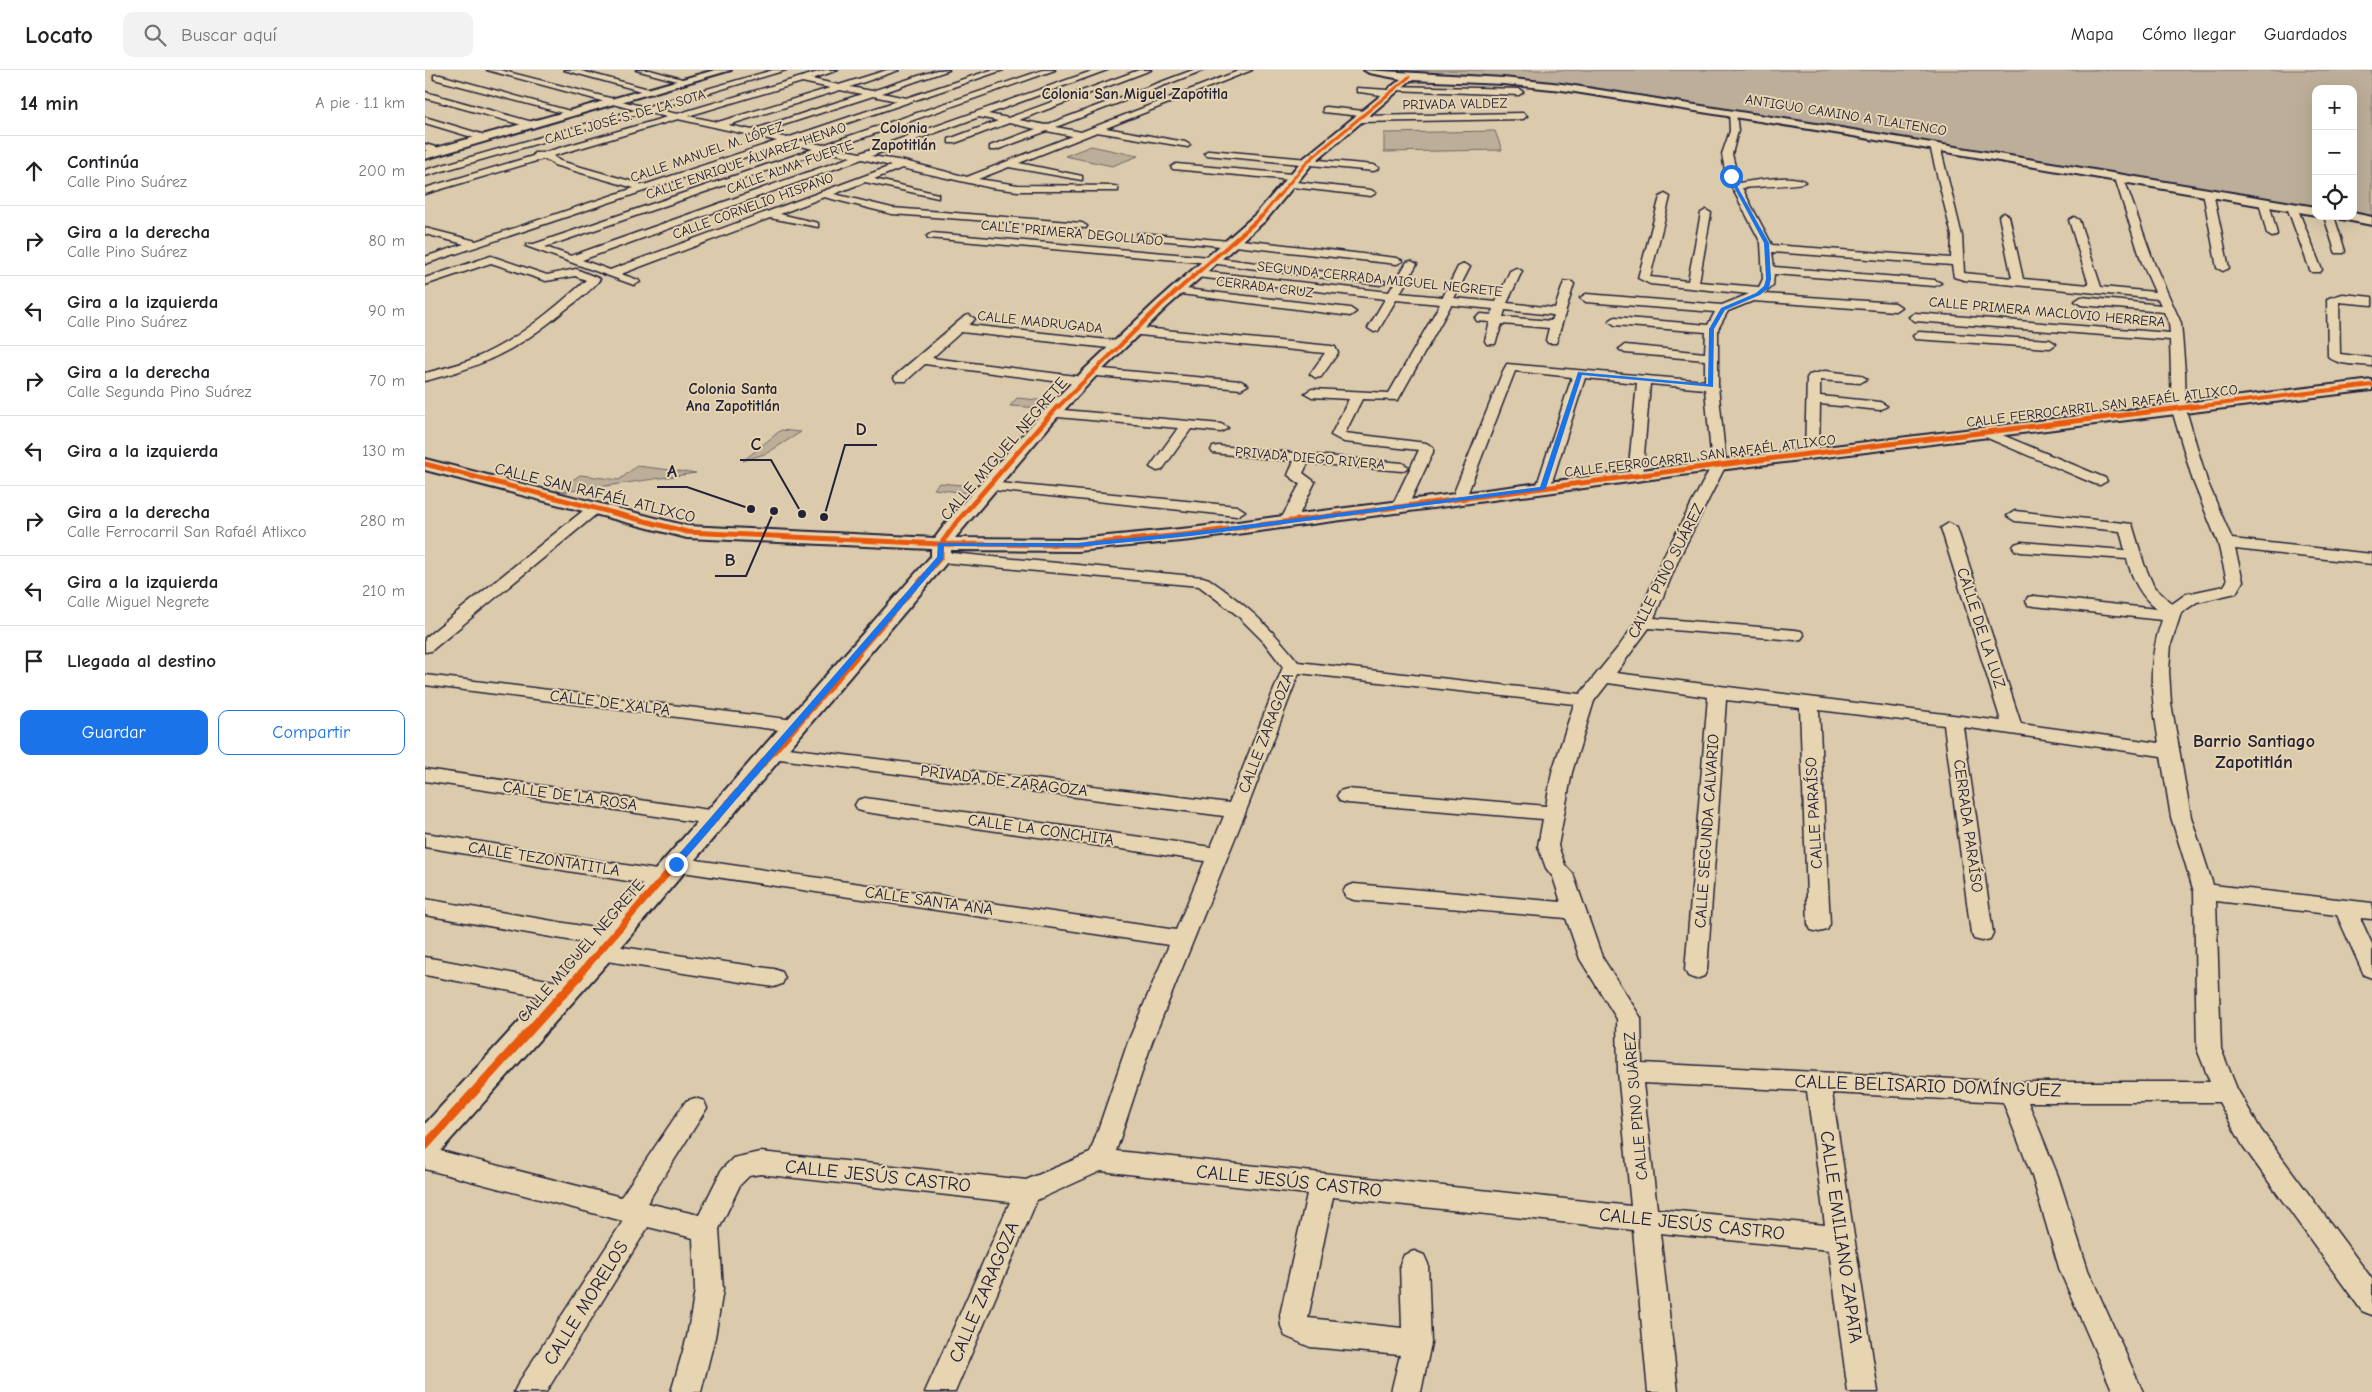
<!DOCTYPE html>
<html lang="es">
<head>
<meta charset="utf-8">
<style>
	:root { --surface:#fff; --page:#f2f2f2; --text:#202124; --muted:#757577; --line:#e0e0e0; --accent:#1a73e8 }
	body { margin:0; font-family:"Comic Neue",sans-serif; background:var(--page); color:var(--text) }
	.controls { position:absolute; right:15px; top:15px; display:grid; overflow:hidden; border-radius:10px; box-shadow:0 5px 20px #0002 }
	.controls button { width:45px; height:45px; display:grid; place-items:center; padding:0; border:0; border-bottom:1px solid var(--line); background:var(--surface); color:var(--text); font:25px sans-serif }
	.stop { position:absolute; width:15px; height:15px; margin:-11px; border:4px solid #1a73e8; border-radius:50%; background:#fff }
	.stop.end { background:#1a73e8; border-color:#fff; box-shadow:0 1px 5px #0008 }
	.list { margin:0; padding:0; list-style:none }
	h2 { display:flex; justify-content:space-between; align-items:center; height:65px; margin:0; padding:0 20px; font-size:21px }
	h2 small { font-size:16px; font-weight:400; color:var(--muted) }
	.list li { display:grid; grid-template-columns:32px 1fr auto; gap:15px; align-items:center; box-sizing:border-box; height:70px; padding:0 20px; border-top:1px solid var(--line) }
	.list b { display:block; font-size:19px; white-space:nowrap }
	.list p { margin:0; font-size:16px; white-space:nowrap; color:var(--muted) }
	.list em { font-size:16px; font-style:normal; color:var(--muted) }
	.actions { display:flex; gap:10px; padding:15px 20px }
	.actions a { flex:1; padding:11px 0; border:1px solid var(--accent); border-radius:10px; text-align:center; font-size:18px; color:var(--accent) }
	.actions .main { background:var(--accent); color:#fff }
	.icon { flex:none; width:28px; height:28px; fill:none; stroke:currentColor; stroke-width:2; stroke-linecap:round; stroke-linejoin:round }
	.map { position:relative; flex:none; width:1947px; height:1322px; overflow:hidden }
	header { display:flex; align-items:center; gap:30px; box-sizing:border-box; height:70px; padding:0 25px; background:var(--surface); border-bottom:1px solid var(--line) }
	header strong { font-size:24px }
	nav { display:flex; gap:28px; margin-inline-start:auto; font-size:18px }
	.search { width:350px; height:45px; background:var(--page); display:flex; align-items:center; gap:12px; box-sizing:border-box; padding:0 18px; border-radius:10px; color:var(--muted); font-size:19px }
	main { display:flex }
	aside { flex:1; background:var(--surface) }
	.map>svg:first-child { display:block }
</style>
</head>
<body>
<header>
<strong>Locato</strong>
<div class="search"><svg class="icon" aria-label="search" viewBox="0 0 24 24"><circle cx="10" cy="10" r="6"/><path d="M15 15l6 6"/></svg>Buscar aquí</div>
<nav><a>Mapa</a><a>Cómo llegar</a><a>Guardados</a></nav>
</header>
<main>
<aside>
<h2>14 min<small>A pie · 1.1 km</small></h2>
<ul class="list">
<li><svg class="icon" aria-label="ahead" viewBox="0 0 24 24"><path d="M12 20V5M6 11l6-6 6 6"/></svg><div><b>Continúa</b><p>Calle Pino Suárez</p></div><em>200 m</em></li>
<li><svg class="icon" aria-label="right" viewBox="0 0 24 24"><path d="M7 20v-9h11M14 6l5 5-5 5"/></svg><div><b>Gira a la derecha</b><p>Calle Pino Suárez</p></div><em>80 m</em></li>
<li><svg class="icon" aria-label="left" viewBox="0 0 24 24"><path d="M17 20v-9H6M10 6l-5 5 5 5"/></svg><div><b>Gira a la izquierda</b><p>Calle Pino Suárez</p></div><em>90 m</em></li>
<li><svg class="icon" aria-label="right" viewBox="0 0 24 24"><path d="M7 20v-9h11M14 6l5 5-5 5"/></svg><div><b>Gira a la derecha</b><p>Calle Segunda Pino Suárez</p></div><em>70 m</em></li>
<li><svg class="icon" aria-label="left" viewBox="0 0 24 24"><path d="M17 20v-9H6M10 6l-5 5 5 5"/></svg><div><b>Gira a la izquierda</b></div><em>130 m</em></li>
<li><svg class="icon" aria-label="right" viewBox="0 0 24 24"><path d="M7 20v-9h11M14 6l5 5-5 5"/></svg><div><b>Gira a la derecha</b><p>Calle Ferrocarril San Rafaél Atlixco</p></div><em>280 m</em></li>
<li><svg class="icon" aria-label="left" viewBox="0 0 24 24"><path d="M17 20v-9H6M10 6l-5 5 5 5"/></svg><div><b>Gira a la izquierda</b><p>Calle Miguel Negrete</p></div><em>210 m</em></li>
<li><svg class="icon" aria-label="arrive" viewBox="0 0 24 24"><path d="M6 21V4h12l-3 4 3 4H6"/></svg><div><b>Llegada al destino</b></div></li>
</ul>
<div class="actions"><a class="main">Guardar</a><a>Compartir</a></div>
</aside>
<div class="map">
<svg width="1947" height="1322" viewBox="0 0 1947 1322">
	<rect width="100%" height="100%" fill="#dbcaab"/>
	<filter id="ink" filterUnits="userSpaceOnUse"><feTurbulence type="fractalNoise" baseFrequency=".02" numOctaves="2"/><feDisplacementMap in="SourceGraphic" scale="10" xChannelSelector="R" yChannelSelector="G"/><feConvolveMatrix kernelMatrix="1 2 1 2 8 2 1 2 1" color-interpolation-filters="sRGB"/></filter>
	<g filter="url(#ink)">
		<path fill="#bcae98" stroke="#6f686a" d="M964,0H1947V149L1928,145V19H1891V138L1338,45L1102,10Z
			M1070,61L1077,80L959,82V63Z
			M666,76L713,86L687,96L640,86Z
			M592,328L623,331L617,338L585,336Z
			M356,360L376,362L342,383L318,391Z
			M212,396L271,403L138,422L131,421L155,405L194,410Z
			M514,413L548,416L542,423L509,419Z"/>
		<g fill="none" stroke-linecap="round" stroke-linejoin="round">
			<defs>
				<path id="minor" d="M62,0H75L220,37L348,0H361L231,39L252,44L400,0H413L387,9L414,15L462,0H474L425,17L447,21L512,0H524L457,23L481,28L566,0H578L373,70L398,75L618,0H630L409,78L435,83L670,0H682L563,44L583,48L714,0H726L594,50L621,55L768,0H779L631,57L656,62L816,0H827L681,58L760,72L765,75L763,77L672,62L594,93L657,106V110L584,97L553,109L593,115L689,116L693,117V121H593L567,118L477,98L449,109L513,124V128L440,112L409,124L467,138L657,153L662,156L661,158L467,144L399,127L355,144L393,153V157L345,148L196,204L213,210L215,212L209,215L101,176L102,174H109L388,79L363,73L0,194V187L39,174L0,164V158L51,171L209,118L129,95L125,91L118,89L0,124V118L108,86L109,83H117L242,47L221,42L0,106V100L210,40ZM377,12L405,18L293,52L263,46ZM415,20L437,24L327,60L303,55ZM448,26L472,31L362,68L337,62ZM554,47L573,51L524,69V73H530L584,53L611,59L565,76V80H571L622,61L647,66L542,107L479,91L446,86ZM253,49L352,71L219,115L135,91L128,86ZM399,81L426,87L146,186L120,177ZM437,89L466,96L185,200L157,190Z
					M139,0H153L231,21L227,24Z
					M211,0H225L264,11L260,13Z
					M9,5H15L152,43L145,45L9,9Z
					M966,16L1094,19L1098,22L1094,25L969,20L965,18Z
					M932,18L963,20L967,23L963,26L935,22H932Z
					M0,22L111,53L112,55L108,58L0,28Z
					M901,37L939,41L943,44L941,46L1098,43L1102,46L1098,49L933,52L929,49L936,46L898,42V38Z
					M1304,41L1311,43L1313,61L1307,84L1314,113C1329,111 1369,103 1380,112C1377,115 1327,117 1317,118L1347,175L1526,188L1527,166L1505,76L1510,73L1515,76L1537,166L1539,203L1587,208L1574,146L1579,143L1584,146L1598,209L1664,215L1644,150L1649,147L1654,150L1676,217L1730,222L1717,193L1690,108L1692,106H1698L1729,193L1756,253L1760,302L1761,340L1782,411L1807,469L1947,484V494L1810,479L1818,511L1811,523L1772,532L1756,543L1746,574L1744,601L1746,633L1766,747L1788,815L1947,833V849L1935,848L1947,874V908L1939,905L1912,845L1791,831L1796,979L1812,1019L1836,1060L1947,1209V1245L1937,1241L1818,1076L1794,1032H1603L1633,1106L1663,1200L1718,1322H1688L1635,1201L1607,1106L1578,1032L1407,1023L1453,1322H1423L1404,1180L1235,1163L1253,1322H1223L1208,1160L908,1127L883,1248L977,1258L975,1194L979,1185L989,1181L999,1185L1003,1194L1006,1273L996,1322H966L975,1285L885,1277L860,1266L856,1256L855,1245L882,1124L676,1101L612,1130L530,1322H500L585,1132L335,1104L324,1106L315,1115L294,1159L298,1220L290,1267L276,1322H246L262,1267L270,1220L268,1168L223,1157L121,1322H89L94,1312L198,1151L0,1099V1077L196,1127L261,1031L270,1028L279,1031L282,1038L222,1133L274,1145L297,1099L308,1088L335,1082L601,1110L665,1083L703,972L744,875L251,801L244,799L241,794L244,789L251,787L751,860L780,791L440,742L433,740L430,735L433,730L440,728L786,777L799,746L347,688L340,686L337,682L340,678L347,676L804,733L858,597L839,572L812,545L774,516L516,492L510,490L508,487L510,484L516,482L778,507L784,509C822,536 844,555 873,592L1155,624L1195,575L1211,552L1239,486L1287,395L1280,319L1225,314L1218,396L1220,406L1213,410L1206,406L1204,396L1212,313L1160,308L1125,418L1118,422L1111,418L1147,307L1090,301L1040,430L1033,434L1026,430L1078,301L1082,294L1280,311V290L1200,283L1194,279L1200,275L1280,283L1281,262L1190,255L1184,251L1190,247L1283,255L1290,242L1161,232L1155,228L1161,224L1297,235L1324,224L1225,214L1213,208L1235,127L1240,124L1245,127L1225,207L1263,211L1276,143L1281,140L1286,143L1274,212L1334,217L1338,209L1336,173L1301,106L1297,84L1305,61ZM1347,182L1527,195L1529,207L1539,210L1733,229L1736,235L1656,227L1650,231L1656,235L1739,242L1744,253L1745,263L1490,243L1484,247L1490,251L1745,270L1747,340L1768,411L1793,473L1802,511L1799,516L1761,524L1747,534L1729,517L1719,494L1707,454L1590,441L1582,446L1590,451L1695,461L1700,480L1596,472L1590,474L1588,477L1590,480L1596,482L1702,489C1707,509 1716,527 1732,539L1609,526L1603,527L1601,531L1603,535L1609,536L1737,550C1721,595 1727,628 1734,673L1596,654L1532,458L1524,453L1516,458L1576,651L1191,603L1224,558L1370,570L1376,569L1379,565L1376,561L1370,560L1229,548L1255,486L1301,395L1293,316V259L1303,241L1328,231L1470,241L1476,237L1470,233L1339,224L1348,216L1349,204L1510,216L1516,213L1510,210L1349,197ZM874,603L1149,634L1127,702L1121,736L922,719L915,721L912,726L915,731L922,733L1118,749L1113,776L1121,798L1128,807L1136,832L929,814L921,817L918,822L921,827L929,830L1141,848L1155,889L1192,949L1193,1002L1206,1136L691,1081L727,972L821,741ZM1183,613L1283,627L1260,900L1263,906L1271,909L1279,906L1282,900L1301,630L1375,638L1383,854L1386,860L1394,862L1402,860L1405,854L1394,640L1519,655L1546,863L1549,869L1557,871L1565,869L1568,863L1538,657L1736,686L1746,747L1769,822L1772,979L1785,1012H1586L1217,993L1216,948L1177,887L1148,804L1140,795L1133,776L1147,702L1169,631ZM1218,1013L1382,1021L1400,1155L1232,1139Z
					M0,47L63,66L65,68L60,71L0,53Z
					M0,74L17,79L19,81L14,84L0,80Z
					M784,80L949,95L954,98L949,101L781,85L779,83Z
					M751,94L867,104L872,107L867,110L748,99L746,97Z
					M861,111L946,120L951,123L946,126L858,116V112Z
					M1783,119L1788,122L1804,198L1798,201L1792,198L1778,122Z
					M1839,129L1844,132L1852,164L1851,166L1847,167L1842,164L1834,132Z
					M1867,134L1872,137L1897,200L1895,202H1887L1885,200L1862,137Z
					M1899,146H1909L1920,181L1919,183H1911L1910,181Z
					M507,163L785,187L955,209L961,212L955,215L785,193L503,168L502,166Z
					M716,163L804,171L808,169L972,188L978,191L972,194L810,176L806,177L712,168V164Z
					M66,186L122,205L151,199L175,209C166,221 152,231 140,240C93,279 60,296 0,311V303C16,299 33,295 48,289C90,272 128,240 161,210L150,206L121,211L66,193L0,215V208Z
					M986,191L992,194L975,223L1018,227L1033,197L1039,194L1045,197L1029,228L1071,232L1085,201L1091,198L1097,201L1082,233L1130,238L1139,212H1147L1149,214L1131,273H1123L1121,270L1124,258L1077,254L1070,274H1062L1060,271L1065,252L1052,251L1050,248L1056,244L1067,245L1068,239L1026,235L973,330L937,329L920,363L1001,373L1008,377V382L982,438L974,443L966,438L994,380L919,372L906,365L924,329L887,327L880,323L887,319L964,323L1015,234L971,230L953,261L949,262L943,258L960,229L772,207L766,204L772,201L964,222L982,192ZM1080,240L1128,245L1126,251L1078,247Z
					M752,218L925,238L931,242L925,246L748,223L746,221Z
					M1918,224L1947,227V235L1914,232L1915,284L1947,288V296C1934,294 1912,296 1903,286L1902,230L1904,228Z
					M544,245L550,249L544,255L693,271L699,275L693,279L536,262L507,288L658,307L665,311L658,315L500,294L481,311H471L469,308L471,305L540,246Z
					M708,257L906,276L910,277L913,283L896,307L891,308L885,304L900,283L704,264L702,261L704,258Z
					M1494,262L1625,270L1631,274L1625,278L1490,269L1488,266Z
					M666,298L816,311L823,315L816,319L661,305L660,302Z
					M1400,301L1435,305L1442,309L1435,313L1395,310V326L1455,332L1462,336L1455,340L1395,334L1394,384L1387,388L1380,384L1382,308L1384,305Z
					M627,339L796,354L803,358L796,362L766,359L737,400L732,401L725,397L753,358L622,346L620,343Z
					M1563,359L1680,408L1682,411L1675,415L1670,414L1558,366L1556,363Z
					M793,376L977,393L984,397L977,401L883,393L878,403L890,412L871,451L863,456L855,451L875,414L863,405L869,391L788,383L786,380L788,377Z
					M564,412L812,436L820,441L812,446L559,419L557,416Z
					M169,434L177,439L174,442L6,581L0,582V568L164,436Z
					M0,605L370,650L377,652L379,656L377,660L370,662L0,615Z
					M0,699L291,741L298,743L301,748L298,753L291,755L0,711Z
					M0,763L238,801L245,804L249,809L245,814L238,817L0,777Z
					M0,829L186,861L194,863L197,869L194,875L190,876L349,899L357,902L360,908L357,914L349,917L175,890L167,888L164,882L167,876L172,875L0,845Z
					M0,887L139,913L147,916L150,922L147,928L139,931L0,905Z"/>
				<path id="tertiary" d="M290,0H306L0,89V81Z
					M939,0L1078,8L1137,14L1416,58L1891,137V145L1416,64L1137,20L1078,14L986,10L887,94L841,150L742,237L672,305L628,352L530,468L652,469L766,458L1294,390L1947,310V320L1294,400L766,470L652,481L526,480V487L523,491L185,890L11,1086L0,1090V1054L165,874L506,486V479L262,468L0,400V389L262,456L510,468L524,449L616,344L660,299L732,231L831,144L879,88L976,9L944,3Z
					M1928,143L1947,147V155L1916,149L1915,146H1928Z"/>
			</defs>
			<use href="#minor" stroke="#22223b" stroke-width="3"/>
			<use href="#tertiary" stroke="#22223b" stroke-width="4"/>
			<use href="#minor" fill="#e7d5b2" fill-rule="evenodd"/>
			<use href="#tertiary" fill="#e7d5b2" fill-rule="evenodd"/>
			<defs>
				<path id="cycleway-far4" d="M836,147L883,91L984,7"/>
				<path id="cycleway-far3" d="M632,338L737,234L837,146
					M1761,338L1947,315"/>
				<path id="cycleway-far2" d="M0,394L262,462L516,474L652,475L766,464L1294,395L1772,336
					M431,585L516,487V474L531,453L633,336"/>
				<path id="cycleway-far1" d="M153,906L433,584"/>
				<path id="cycleway" d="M0,1076L155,905"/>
			</defs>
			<use href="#cycleway-far4" stroke="#e7d5b2" stroke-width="4.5"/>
			<use href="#cycleway-far3" stroke="#e7d5b2" stroke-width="5.5"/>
			<use href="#cycleway-far2" stroke="#e7d5b2" stroke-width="8"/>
			<use href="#cycleway-far1" stroke="#e7d5b2" stroke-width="10"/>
			<use href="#cycleway" stroke="#e7d5b2" stroke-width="12"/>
			<use href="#cycleway-far4" stroke="#e8590c" stroke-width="3"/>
			<use href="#cycleway-far3" stroke="#e8590c" stroke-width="4"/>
			<use href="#cycleway-far2" stroke="#e8590c" stroke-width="5"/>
			<use href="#cycleway-far1" stroke="#e8590c" stroke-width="7"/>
			<use href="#cycleway" stroke="#e8590c" stroke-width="9"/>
		</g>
	</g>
	<path fill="#1a73e8" d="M1306,105L1344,173L1346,209L1344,218L1335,225L1300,240L1289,259L1288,317L1157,305L1121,418L1118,420L766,466L652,477L519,476L518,489L254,796H247V792L512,487L513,473H652L766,462L1115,417L1153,302L1283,314L1284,259L1296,238L1331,223L1339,216L1341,209L1339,173L1303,106Z"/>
	<g text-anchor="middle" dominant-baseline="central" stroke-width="4" stroke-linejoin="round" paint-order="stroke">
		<g font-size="14" fill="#22223b" stroke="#e7d5b2">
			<text transform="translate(1030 34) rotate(-1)">PRIVADA VALDEZ</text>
			<text transform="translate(1421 45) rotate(9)">ANTIGUO CAMINO A TLALTENCO</text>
			<text transform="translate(200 47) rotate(-16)">CALLE JOSÉ S. DE LA SOTA</text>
			<text transform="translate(282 82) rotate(-19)">CALLE MANUEL M. LÓPEZ</text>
			<text transform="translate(321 91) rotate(-19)">CALLE ENRIQUE ÁLVAREZ HENAO</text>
			<text transform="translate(365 97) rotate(-20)">CALLE ALMA FUERTE</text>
			<text transform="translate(328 136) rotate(-20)">CALLE CORNELIO HISPANO</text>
			<text transform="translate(647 163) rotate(5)">CALLE PRIMERA DEGOLLADO</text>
			<text transform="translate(955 209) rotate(6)">SEGUNDA CERRADA MIGUEL NEGRETE</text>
			<text transform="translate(840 217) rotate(7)">CERRADA CRUZ</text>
			<text transform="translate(1622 242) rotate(5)">CALLE PRIMERA MACLOVIO HERRERA</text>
			<text transform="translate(615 252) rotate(6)">CALLE MADRUGADA</text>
			<text transform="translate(1677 336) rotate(-7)">CALLE FERROCARRIL SAN RAFAÉL ATLIXCO</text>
			<text transform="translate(1275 386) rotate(-7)">CALLE FERROCARRIL SAN RAFAÉL ATLIXCO</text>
			<text transform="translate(885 388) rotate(5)">PRIVADA DIEGO RIVERA</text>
		</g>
		<g font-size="15" font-weight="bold" fill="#22223b" stroke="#e7d5b2">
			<text x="710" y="24">Colonia San Miguel Zapotitla</text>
			<text x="479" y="58">Colonia<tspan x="479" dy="17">Zapotitlán</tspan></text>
			<text x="308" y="319">Colonia Santa<tspan x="308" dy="17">Ana Zapotitlán</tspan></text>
		</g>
		<g font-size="16" fill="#22223b" stroke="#e7d5b2">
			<text transform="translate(579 379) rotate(-49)">CALLE MIGUEL NEGRETE</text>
			<text transform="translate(170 423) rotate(14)">CALLE SAN RAFAÉL ATLIXCO</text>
			<text transform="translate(1241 501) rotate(-63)">CALLE PINO SUÁREZ</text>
			<text transform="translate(1556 558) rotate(72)">CALLE DE LA LUZ</text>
			<text transform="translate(185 633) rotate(7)">CALLE DE XALPA</text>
			<text transform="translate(841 663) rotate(-69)">CALLE ZARAGOZA</text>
			<text transform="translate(579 711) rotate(7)">PRIVADA DE ZARAGOZA</text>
			<text transform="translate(145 726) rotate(8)">CALLE DE LA ROSA</text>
			<text transform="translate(1389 743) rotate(-93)">CALLE PARAÍSO</text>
			<text transform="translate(1543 756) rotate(82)">CERRADA PARAÍSO</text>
			<text transform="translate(616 760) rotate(8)">CALLE LA CONCHITA</text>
			<text transform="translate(1282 761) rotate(-86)">CALLE SEGUNDA CALVARIO</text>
			<text transform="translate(119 789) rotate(9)">CALLE TEZONTATITLA</text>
			<text transform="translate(504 831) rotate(8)">CALLE SANTA ANA</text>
			<text transform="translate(156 881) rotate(-49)">CALLE MIGUEL NEGRETE</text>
			<text transform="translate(1211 1036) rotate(-95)">CALLE PINO SUÁREZ</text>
		</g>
		<g font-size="18" font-weight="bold" fill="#22223b" stroke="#e7d5b2">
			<text x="1829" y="671">Barrio Santiago<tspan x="1829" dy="21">Zapotitlán</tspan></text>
		</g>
		<g font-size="19" fill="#22223b" stroke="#e7d5b2">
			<text transform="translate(1503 1016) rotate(2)">CALLE BELISARIO DOMÍNGUEZ</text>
			<text transform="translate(453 1106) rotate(6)">CALLE JESÚS CASTRO</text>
			<text transform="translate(864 1111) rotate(6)">CALLE JESÚS CASTRO</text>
			<text transform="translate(1267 1154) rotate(6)">CALLE JESÚS CASTRO</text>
			<text transform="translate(1416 1167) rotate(82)">CALLE EMILIANO ZAPATA</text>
			<text transform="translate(559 1222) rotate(-67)">CALLE ZARAGOZA</text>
			<text transform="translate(161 1233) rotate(-58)">CALLE MORELOS</text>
		</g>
	</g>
	<path fill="none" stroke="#22223b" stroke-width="2" d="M399 447L420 375H452M377 444L346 390H315M326 439L262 417H232M349 441L321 506H290"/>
	<g fill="#22223b" stroke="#e7d5b2" stroke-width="2">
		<circle cx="399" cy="447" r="5"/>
		<circle cx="377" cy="444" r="5"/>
		<circle cx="326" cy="439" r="5"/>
		<circle cx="349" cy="441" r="5"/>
	</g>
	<g font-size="18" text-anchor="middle" font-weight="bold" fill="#22223b" stroke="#e7d5b2" stroke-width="4" stroke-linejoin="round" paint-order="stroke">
		<text x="436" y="365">D</text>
		<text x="331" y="380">C</text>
		<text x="247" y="407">A</text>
		<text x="305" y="496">B</text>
	</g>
</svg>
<div class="controls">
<button>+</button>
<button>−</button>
<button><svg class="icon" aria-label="locate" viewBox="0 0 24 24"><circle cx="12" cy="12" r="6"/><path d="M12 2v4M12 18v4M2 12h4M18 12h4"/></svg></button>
</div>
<div class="stop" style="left:1306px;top:106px"></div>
<div class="stop end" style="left:251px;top:794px"></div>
</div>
</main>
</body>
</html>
